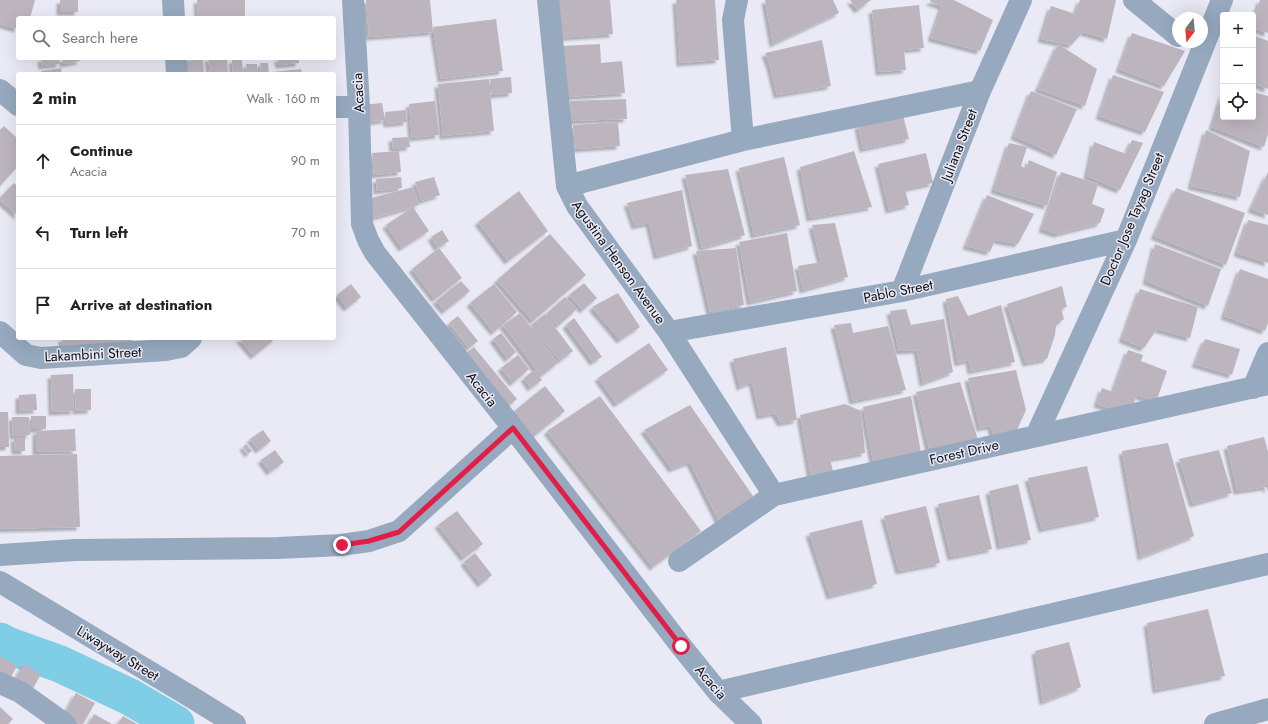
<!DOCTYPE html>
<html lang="en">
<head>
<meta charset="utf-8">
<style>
	:root { --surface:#fff; --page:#f6f6f6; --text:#222; --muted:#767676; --line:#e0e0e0 }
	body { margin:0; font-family:Jost,sans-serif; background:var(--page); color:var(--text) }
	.controls { position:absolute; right:12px; top:12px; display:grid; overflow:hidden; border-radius:4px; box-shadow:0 4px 16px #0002 }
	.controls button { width:36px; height:36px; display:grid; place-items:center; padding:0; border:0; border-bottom:1px solid var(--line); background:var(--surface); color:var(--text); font:20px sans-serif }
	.compass { position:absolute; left:1172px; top:12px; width:36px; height:36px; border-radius:50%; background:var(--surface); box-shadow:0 4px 16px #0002; rotate:196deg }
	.stop { position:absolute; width:12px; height:12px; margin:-9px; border:3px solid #e11d48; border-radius:50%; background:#fff }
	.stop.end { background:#e11d48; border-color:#fff; box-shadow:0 1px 4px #0008 }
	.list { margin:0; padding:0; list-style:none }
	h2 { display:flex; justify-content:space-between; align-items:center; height:52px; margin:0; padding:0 16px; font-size:17px }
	h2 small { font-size:13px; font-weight:400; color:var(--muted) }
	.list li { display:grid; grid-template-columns:26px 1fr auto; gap:12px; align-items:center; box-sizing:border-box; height:72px; padding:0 16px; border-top:1px solid var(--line) }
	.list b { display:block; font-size:15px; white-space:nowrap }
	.list p { margin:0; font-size:13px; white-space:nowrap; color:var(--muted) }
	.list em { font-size:13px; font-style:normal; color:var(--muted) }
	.icon { flex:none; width:22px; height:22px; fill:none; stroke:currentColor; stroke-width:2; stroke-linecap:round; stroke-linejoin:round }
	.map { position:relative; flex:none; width:1268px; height:724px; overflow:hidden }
	.search { position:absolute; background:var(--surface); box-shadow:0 4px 16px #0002; left:16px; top:16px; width:320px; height:44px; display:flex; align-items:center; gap:10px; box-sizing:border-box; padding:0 14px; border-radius:4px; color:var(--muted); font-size:15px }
	.panel { position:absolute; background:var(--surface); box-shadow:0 4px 16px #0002; left:16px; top:72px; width:320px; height:268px; border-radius:4px }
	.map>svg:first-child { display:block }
</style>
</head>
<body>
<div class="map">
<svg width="1268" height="724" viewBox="0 0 1268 724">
	<defs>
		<filter id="shadow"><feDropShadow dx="-3.5" dy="3.5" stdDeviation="1" flood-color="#0004"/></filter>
	</defs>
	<rect width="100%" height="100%" fill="#eaeaf6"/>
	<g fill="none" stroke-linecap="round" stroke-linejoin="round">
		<path stroke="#7fcee6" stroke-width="37" d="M0,641L7,645L60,664L130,697L176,724"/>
	</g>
	<path fill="#bcb5be" filter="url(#shadow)" d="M0,0H35L30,18H18V29L0,24Z
		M60,0H78V12H60Z
		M197,0H245V16L198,17Z
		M366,0H430L433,32L369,37Z
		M553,0H610L613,34L556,38Z
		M676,0H715L719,60L680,63Z
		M765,0H833L839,13L773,44Z
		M850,0H871L858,10Z
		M931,0H954L993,20L980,51L931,38L942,6L930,2Z
		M1080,0H1116L1107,39L1083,32L1071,45L1041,39L1051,6L1075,14Z
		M1260,0H1268V33L1253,28V22Z
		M919,5L924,48L904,50L906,70L879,72L872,10Z
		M496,19L503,71L441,79L433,27Z
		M1132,33L1185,51L1164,86L1119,69Z
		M1253,35L1268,41V89L1253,83Z
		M822,40L831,86L777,95L770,66L765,53Z
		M600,44L601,63L622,61L625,93L567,97L563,46Z
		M1058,44L1097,69L1085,106L1038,89Z
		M41,58H59L60,64L42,66Z
		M63,58H80V61L63,64Z
		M208,58H227L228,74H210Z
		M278,58H299V63L279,65Z
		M203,59L204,74H185L184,61Z
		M242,59L243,74H233L232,60Z
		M260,63H268L269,74H261Z
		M246,64H257L258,74H247Z
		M61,68L62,74H42L41,71Z
		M301,69L302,74H271V72Z
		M1113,75L1164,92L1145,132L1099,116Z
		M511,77L512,93L492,95L490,79Z
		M489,79L494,131L443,136L438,84Z
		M1031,91L1077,109L1056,155L1014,136Z
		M1223,92V117H1253V92L1268,96V134L1264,147L1212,127Z
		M626,99L627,119L571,121L570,101Z
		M435,101L439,135L412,138L409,104Z
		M382,103L385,120L364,123L362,105Z
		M406,110L407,122L387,124L385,112Z
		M903,115L909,139L863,149L858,125Z
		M618,122L620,146L575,149L573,125Z
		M4,126L18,139V166L0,186V130Z
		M1206,130L1250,151L1240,197L1191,186Z
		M409,137L410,147L393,149L392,138Z
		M1132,140L1143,143L1120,190L1087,176L1094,142L1126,154Z
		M1009,143L1027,147L1021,166L1026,169L1029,160L1057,172L1047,206L994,190Z
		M399,151L401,172L374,175L372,153Z
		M854,151L872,207L810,218L800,167Z
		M926,153L933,183L905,189L909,205L889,210L878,164Z
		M784,157L800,225L754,235L739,168Z
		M728,169L745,235L702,248L685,175Z
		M1061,172L1098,184L1092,204L1105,209L1100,223L1057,234L1042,229Z
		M1268,172V215L1251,209Z
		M401,177L402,188L377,191L376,179Z
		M434,177L440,195L421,201L415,182Z
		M14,183L18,187V216L0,200V198Z
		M413,187L419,205L369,219L364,200Z
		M1176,188L1245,213L1226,265L1154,236Z
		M682,190L692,246L657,256L649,223L635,226L627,203Z
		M519,191L548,231L508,261L478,222Z
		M987,195L1034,214L1018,244L995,240L990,252L966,246Z
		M413,207L429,231L402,248L386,225Z
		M1248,220L1268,225V263L1237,253Z
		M835,223L848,277L803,290L798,266L821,262L812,225Z
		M442,230L449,241L438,248L431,237Z
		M787,233L797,291L750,302L739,242Z
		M550,234L586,275L533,321L497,280Z
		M1155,244L1221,269L1208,306L1146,281Z
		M439,248L462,278L435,299L412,269Z
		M736,248L744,305L710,312L696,251Z
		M1240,269L1268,279V323L1265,331L1224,316Z
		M461,281L470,291L445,311L436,301Z
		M584,283L597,298L583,310L569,295Z
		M351,284L361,297L347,308L337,295Z
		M494,284L517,312L494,332L470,303Z
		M1062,286L1067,307L1061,309L1064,319L1056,325L1055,335L1047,359L1026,363L1007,304Z
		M1140,289L1198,307L1190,338L1157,329L1144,348L1122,339Z
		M618,293L640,327L620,340L592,307Z
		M958,296L968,316L1001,305L1015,362L971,371L969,360L958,363L946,299Z
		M565,297L577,309L558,326L547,313Z
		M906,309L911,325L944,319L953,372L923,383L917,350L899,351L890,311Z
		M520,313L558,363L541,376L503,325Z
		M545,314L573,351L560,361L531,325Z
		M458,316L478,341L469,348L449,323Z
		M574,318L602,357L593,362L566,325Z
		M851,323L853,333L888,326L906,390L853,401L834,325Z
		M501,333L516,352L508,359L493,339Z
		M62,338H132L133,345L63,351Z
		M239,338H276L254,356Z
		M1205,339L1240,349L1232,375L1195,364Z
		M649,343L668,370L617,404L598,378Z
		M474,347L517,399L507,407L464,355Z
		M786,347L797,420L781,423L775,413L760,416L752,382L740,387L733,359Z
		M1128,350L1143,355L1141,361L1167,371L1156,402L1137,395L1132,408L1124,405L1121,412L1097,404L1102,388L1113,392Z
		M518,355L529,369L513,383L501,368Z
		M534,370L542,380L531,388L524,378Z
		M1016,370L1026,410L1016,432L993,434L991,426L980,428L968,378Z
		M73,374L74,411L52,412L51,375Z
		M960,382L978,440L930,453L916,392Z
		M545,386L565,411L533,437L513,412Z
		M75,389H91V410L76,411Z
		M36,394L37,410L19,411V395Z
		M600,396L701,531L653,567L547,431Z
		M911,396L921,453L874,466L863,407Z
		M845,404L861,411L865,453L830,459L833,471L811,477L800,415Z
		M690,405L753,496L719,521L690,462L672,469L644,430Z
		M0,412H8L9,447H0Z
		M31,416H46V429H31Z
		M12,417H29L30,435L13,436Z
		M75,429L76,451L36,452V431Z
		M263,430L271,441L259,450L250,439Z
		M1264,437L1268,452V491L1266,487L1237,491L1227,446Z
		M14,438H25V451H15Z
		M1168,443L1194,536L1141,557L1122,451Z
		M246,444L252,451L248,454L243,447Z
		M275,450L284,462L270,472L261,460Z
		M1219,450L1232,493L1193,504L1179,459Z
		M77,454L80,527L0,529V456Z
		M1087,466L1099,517L1042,529L1028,478Z
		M1018,484L1031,540L1000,546L989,491Z
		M979,495L992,549L951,557L938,504Z
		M926,506L940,563L899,571L884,516Z
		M457,511L483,544L464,558L438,525Z
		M862,520L877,584L830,596L809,533Z
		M475,553L492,575L481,584L464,562Z
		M1208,609L1225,676L1156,690L1147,623Z
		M1069,642L1081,687L1043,702L1035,651Z
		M0,656L17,666L9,680L0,675Z
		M24,664L41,674L30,694L13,684Z
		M76,693L95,703L83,724H80L64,715Z
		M0,707L13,719L8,724H0Z
		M94,714L112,724H89Z
		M123,716L137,724H118Z"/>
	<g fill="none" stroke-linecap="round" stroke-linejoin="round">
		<path stroke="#97a9bf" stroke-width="22" d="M173,0L174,18
			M353,0L359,107L362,224L368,240L375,253L513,428L681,646L718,692L751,724
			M548,0L567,186L577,206L669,332L774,495
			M737,0L733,20L743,140L980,91
			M1134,0L1178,36
			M176,58L177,74
			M0,90L18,105
			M334,107H359
			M567,186L743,140
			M902,291L980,91L1021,0
			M0,332L26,355L41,358L166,350L181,347L191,338
			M669,332L902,291L1126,240
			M1253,388L1268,353
			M1036,436L1126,240L1222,0
			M0,555L75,550L278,548L341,545L369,541L399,531L513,428
			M679,561L774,495L1268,384
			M0,582L193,698L235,724
			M0,683L20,692L65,724
			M718,692L1268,564
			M1215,724L1268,709"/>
	</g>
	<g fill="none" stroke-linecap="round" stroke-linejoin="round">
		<path stroke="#e11d48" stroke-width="5" d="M342,545L369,541L399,532L513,428L681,646"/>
	</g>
	<g text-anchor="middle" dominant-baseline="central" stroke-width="3" stroke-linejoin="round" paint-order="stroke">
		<g font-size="14" fill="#0e0e11" stroke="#eaeaf6">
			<text transform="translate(358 93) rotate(-93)">Acacia</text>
			<text transform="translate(959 145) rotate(-69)">Juliana Street</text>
			<text transform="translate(1132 219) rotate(-67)">Doctor Jose Tayag Street</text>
			<text transform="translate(619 262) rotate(54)">Agustina Henson Avenue</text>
			<text transform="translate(898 291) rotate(-11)">Pablo Street</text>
			<text transform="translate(93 354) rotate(-3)">Lakambini Street</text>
			<text transform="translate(482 389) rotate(52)">Acacia</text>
			<text transform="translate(964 452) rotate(-13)">Forest Drive</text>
			<text transform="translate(118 653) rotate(31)">Liwayway Street</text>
			<text transform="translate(711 682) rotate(49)">Acacia</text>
		</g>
	</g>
</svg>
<div class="controls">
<button>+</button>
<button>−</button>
<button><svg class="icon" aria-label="locate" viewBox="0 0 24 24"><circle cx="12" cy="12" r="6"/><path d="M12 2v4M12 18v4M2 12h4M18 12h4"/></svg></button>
</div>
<svg class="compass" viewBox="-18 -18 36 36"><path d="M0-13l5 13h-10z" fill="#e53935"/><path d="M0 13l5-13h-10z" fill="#767676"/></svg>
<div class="stop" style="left:681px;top:646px"></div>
<div class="stop end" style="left:342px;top:545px"></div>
<div class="search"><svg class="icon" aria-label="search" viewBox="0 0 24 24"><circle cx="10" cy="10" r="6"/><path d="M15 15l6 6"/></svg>Search here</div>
<section class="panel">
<h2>2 min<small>Walk · 160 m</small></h2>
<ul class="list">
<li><svg class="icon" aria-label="ahead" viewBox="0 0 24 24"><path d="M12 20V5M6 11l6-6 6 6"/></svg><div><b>Continue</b><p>Acacia</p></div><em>90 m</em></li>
<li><svg class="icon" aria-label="left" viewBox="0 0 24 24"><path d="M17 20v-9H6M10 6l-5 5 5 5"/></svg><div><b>Turn left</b></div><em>70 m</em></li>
<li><svg class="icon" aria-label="arrive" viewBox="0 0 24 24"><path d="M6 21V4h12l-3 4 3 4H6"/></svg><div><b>Arrive at destination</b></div></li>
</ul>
</section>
</div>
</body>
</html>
